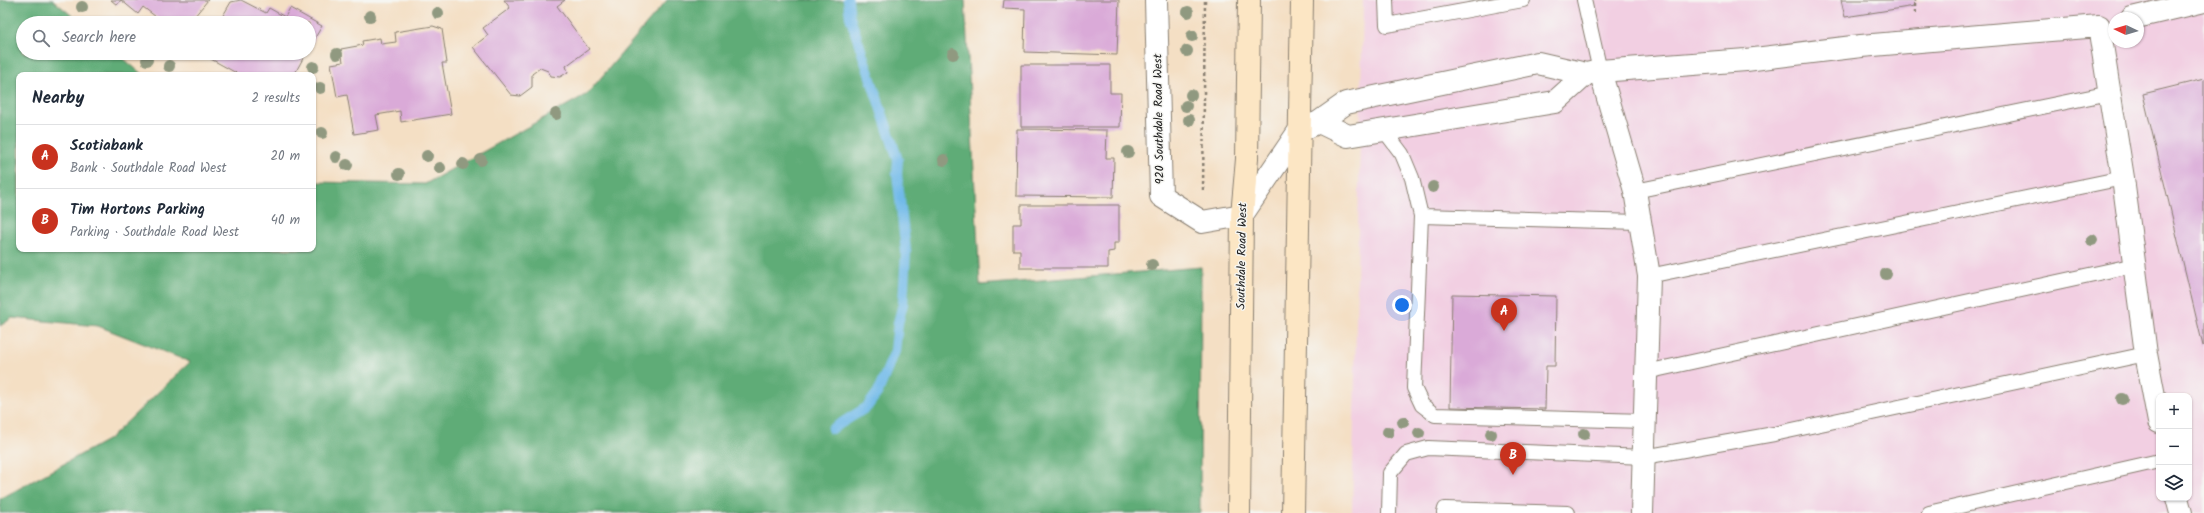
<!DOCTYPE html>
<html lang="en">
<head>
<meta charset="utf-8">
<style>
	:root { --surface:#fff; --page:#f2f2f3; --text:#1f2937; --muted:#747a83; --line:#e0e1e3; --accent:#c8321e }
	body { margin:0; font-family:Kalam,sans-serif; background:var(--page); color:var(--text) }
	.controls { position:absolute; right:12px; bottom:12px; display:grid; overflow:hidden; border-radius:8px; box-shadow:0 1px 3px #0004 }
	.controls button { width:36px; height:36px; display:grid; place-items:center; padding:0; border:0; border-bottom:1px solid var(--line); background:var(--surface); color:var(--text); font:20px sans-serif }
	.compass { position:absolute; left:2108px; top:12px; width:36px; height:36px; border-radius:50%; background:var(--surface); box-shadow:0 1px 3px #0004; rotate:274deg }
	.you { position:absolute; left:1402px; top:305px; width:14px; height:14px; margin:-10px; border:3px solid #fff; border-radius:50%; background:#1a73e8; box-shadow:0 0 0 6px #1a73e833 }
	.badge { display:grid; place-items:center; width:26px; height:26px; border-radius:50%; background:var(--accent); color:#fff; font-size:13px; font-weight:700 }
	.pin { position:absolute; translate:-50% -33px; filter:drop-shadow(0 1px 2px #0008) }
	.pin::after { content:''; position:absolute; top:21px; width:14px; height:12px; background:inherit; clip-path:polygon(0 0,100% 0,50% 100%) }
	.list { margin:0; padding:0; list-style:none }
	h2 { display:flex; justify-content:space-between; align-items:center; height:52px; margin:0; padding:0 16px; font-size:17px }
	h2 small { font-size:13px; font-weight:400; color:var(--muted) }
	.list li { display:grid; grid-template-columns:26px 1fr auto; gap:12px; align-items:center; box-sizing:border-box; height:64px; padding:0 16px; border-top:1px solid var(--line) }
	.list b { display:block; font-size:15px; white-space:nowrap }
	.list p { margin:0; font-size:13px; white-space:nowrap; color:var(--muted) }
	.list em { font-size:13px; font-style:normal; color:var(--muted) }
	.icon { flex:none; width:22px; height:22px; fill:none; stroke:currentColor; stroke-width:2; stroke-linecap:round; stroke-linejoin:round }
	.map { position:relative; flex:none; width:2204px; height:513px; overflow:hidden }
	.search { position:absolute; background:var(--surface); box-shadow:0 1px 3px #0004; left:16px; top:16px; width:300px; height:44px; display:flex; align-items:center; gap:10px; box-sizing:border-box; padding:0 14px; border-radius:22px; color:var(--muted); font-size:15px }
	.panel { position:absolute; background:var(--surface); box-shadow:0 1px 3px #0004; left:16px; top:72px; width:300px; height:180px; border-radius:8px }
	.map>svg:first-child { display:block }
</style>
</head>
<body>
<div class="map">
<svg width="2204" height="513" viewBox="0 0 2204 513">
	<rect width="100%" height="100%" fill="#f6f6f2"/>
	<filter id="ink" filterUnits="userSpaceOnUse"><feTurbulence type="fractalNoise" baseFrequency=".025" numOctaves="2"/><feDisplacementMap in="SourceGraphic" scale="8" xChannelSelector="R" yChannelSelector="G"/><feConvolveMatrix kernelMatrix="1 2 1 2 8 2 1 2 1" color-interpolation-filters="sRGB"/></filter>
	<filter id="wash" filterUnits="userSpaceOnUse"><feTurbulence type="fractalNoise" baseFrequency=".012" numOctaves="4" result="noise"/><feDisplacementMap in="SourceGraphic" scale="16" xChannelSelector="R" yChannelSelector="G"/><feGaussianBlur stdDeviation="0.9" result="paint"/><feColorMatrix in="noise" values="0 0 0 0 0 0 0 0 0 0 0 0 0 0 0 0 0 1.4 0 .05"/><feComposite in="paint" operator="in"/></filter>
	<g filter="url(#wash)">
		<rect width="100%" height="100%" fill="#f4dfc4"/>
		<path fill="#f2cfe2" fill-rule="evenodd" d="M1363,0H1915V2L1925,0H2204V513H1352ZM2114,18H2138V42H2114ZM2159,396H2189V498H2159Z"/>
		<path fill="#5eac77" stroke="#3d644a" d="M0,0H53L81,23H23V53H117L143,75H19V249H313V182L425,184L587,94L667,0H965L980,285L1201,267L1200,513H0V499L109,439L190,362L98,326L12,318L0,326Z"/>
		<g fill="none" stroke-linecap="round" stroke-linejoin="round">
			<path stroke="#71bae9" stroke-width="10" d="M832,429L867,407L878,392L895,351L898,323L903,304L906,251L897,174L898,160L850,17L848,0"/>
		</g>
		<g id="blocks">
			<path fill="#daaad8" d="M111,0H208L189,23H164L143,7L138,14L121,0L117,5Z
				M241,0L266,13L269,8L285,17L290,8L322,26L309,48V23H213L216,16L221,19L231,2Z
				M504,0H565L557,6L589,49L566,66L568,72L560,77L551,76L548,71L540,68L532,74V87L520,96L511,95L473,47L488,35L483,28L510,8Z
				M1004,0H1119L1117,55L1024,52L1025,9L1003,8Z
				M1841,0H1914L1915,6L1845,17Z
				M433,26L442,29L447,63H442L451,114L401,122L400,111L376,115L379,130L354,134L347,95L337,97L331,64L343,62L341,49L363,45L362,41L380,38L381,44L396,42L395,32Z
				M200,53H306L294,75H240Z
				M1021,65H1110V93H1121L1120,127H1021Z
				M2204,79V345L2203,346L2143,94Z
				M1017,129L1107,130L1106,158H1114L1113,197L1016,196Z
				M1021,205H1119V243H1114V251L1108,252V268H1020V250H1013V224H1021Z
				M1452,294L1556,296L1555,366H1546L1545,409L1450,407Z"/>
		</g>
	</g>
	<g filter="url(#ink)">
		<use href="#blocks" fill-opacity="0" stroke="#887e70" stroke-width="1"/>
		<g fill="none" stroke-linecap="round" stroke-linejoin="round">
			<defs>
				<path id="lane" d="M1386,0L1387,25L1523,0
					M1584,0L1600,71
					M1384,130L1402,154L1412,178L1421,216L1414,388L1422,405L1435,415L1645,421
					M1635,191L2110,93
					M1421,216L1640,222
					M1649,276L2123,178
					M1646,372L2135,265
					M1389,513L1390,473L1406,454L1428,448L1644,457L1774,434L2146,354
					M1444,513L1445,509L1568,513
					M1929,513L2159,461"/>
				<path id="street" d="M1156,0L1161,196L1202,222L1242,215L1299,131L1319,122L1346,103L1538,63L1586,74L1600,71L1635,191L1649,276L1642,513
					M2132,18L2204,1
					M1600,71L1746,60L1861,46L2099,26L2123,178L2146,354L2159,422
					M1319,122L1348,136L1555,102L1586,74
					M2177,498L2181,513"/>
				<path id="secondary" d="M1239,513L1242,215L1247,159L1249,0
					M1293,513L1302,0"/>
			</defs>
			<use href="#lane" stroke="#887e70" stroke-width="16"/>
			<use href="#street" stroke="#887e70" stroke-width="24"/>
			<use href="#secondary" stroke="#887e70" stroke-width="24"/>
			<path stroke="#887e70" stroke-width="2.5" stroke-dasharray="3 3" stroke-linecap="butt" d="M1915,13V0
				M1203,190L1205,0"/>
			<use href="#lane" stroke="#fff" stroke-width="14"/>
			<use href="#street" stroke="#fff" stroke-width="22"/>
			<use href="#secondary" stroke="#fce6c4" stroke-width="22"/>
		</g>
		<g fill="#909980">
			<circle cx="82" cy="7" r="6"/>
			<circle cx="1188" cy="12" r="6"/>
			<circle cx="438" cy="13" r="6"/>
			<circle cx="370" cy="16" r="6"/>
			<circle cx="1192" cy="36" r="6"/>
			<circle cx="1187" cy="51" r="6"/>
			<circle cx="337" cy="54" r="6"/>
			<circle cx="953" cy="54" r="6"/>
			<circle cx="147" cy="60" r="6"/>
			<circle cx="169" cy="66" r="6"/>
			<circle cx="313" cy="67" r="6"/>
			<circle cx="320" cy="88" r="6"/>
			<circle cx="1191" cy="95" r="6"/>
			<circle cx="1186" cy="106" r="6"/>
			<circle cx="556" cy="114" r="6"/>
			<circle cx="1189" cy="120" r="6"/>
			<circle cx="322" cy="133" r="6"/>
			<circle cx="1128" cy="152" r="6"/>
			<circle cx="427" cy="156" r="6"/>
			<circle cx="336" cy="157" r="6"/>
			<circle cx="481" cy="160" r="6"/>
			<circle cx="944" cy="160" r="6"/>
			<circle cx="463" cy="164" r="6"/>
			<circle cx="347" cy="165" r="6"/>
			<circle cx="440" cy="168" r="6"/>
			<circle cx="399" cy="174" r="6"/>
			<circle cx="1433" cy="187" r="6"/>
			<circle cx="2092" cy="240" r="6"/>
			<circle cx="1152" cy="265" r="6"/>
			<circle cx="1886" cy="274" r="6"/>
			<circle cx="2122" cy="399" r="6"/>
			<circle cx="1403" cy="422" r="6"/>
			<circle cx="1388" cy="432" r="6"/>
			<circle cx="1419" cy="433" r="6"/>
			<circle cx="1491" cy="434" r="6"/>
			<circle cx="1584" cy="434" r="6"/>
		</g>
	</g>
	<g text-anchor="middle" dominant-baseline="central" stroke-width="3" stroke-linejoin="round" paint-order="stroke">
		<g font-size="12" fill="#1c1c1c" stroke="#f6f6f2">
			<text transform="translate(1159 119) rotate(-91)">920 Southdale Road West</text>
			<text transform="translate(1242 256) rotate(-89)">Southdale Road West</text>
		</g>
	</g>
</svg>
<div class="controls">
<button>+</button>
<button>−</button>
<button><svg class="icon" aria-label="layers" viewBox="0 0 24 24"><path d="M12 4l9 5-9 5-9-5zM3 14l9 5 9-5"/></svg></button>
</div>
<svg class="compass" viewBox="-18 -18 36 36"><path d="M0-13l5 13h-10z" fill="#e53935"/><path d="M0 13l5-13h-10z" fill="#747a83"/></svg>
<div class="you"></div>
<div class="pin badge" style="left:1504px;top:331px">A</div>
<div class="pin badge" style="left:1513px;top:475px">B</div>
<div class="search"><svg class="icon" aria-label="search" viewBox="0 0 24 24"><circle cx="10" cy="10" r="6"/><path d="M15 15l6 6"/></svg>Search here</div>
<section class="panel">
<h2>Nearby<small>2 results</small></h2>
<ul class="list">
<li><span class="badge">A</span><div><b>Scotiabank</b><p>Bank · Southdale Road West</p></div><em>20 m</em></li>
<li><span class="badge">B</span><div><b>Tim Hortons Parking</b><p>Parking · Southdale Road West</p></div><em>40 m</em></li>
</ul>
</section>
</div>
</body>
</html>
